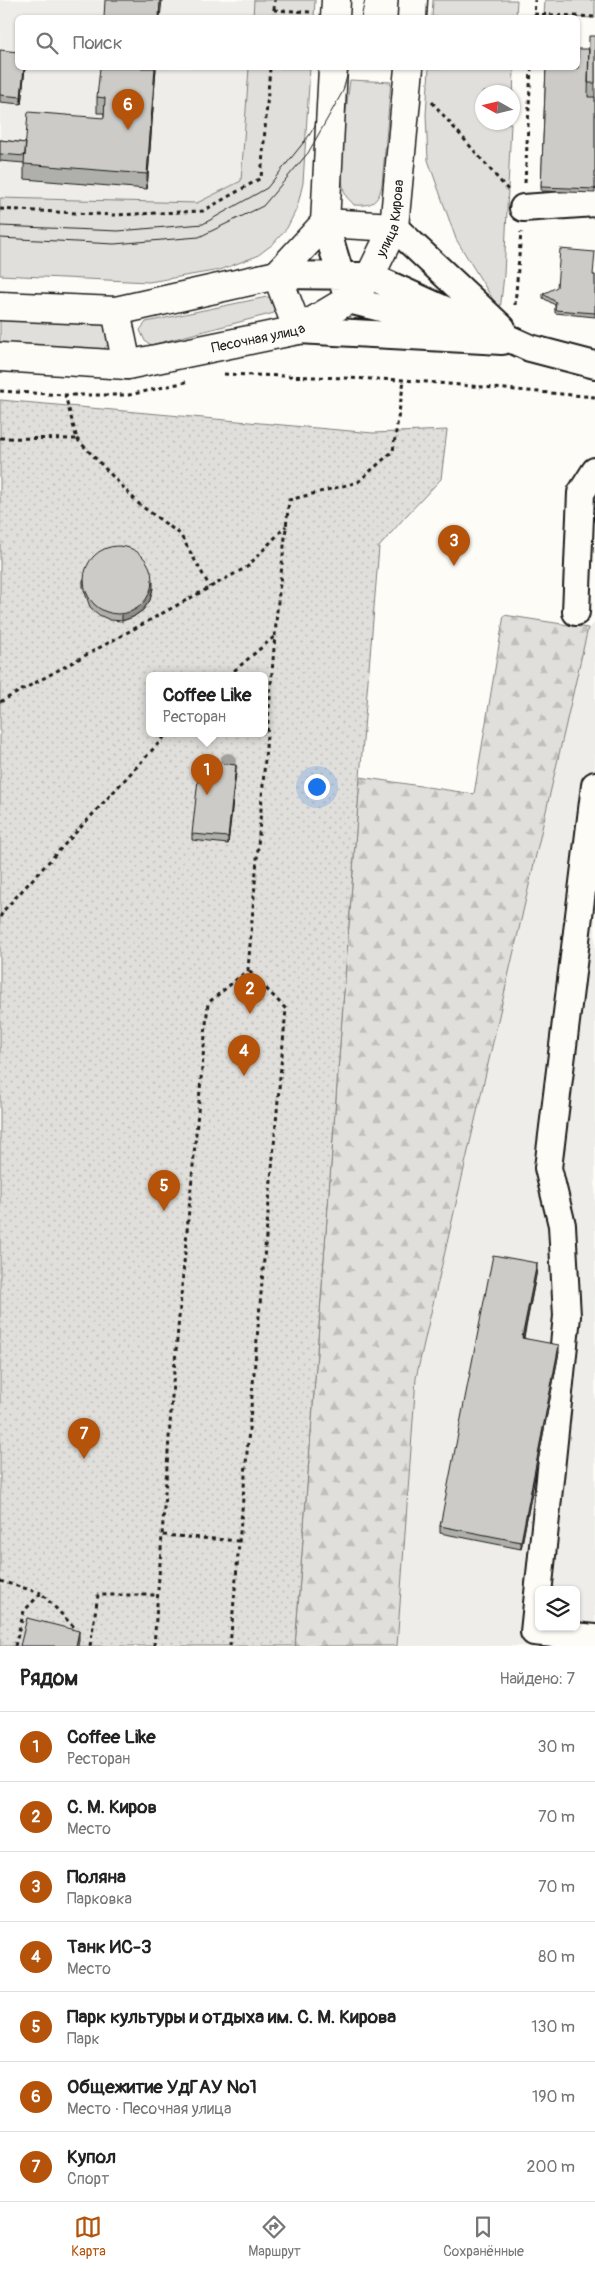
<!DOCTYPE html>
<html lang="ru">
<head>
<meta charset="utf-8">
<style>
	:root { --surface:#fff; --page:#f2f2f2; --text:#222; --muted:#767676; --line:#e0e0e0; --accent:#b45309 }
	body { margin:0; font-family:Pangolin,sans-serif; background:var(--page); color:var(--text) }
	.controls { position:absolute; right:15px; bottom:15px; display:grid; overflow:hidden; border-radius:8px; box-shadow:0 1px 4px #0004 }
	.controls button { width:45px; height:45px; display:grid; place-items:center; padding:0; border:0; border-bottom:1px solid var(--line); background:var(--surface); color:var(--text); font:25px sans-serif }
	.compass { position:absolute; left:475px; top:85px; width:45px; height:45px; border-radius:50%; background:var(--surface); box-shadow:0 1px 4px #0004; rotate:278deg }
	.you { position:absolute; left:316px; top:786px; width:18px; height:18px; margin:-12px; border:4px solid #fff; border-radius:50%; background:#1a73e8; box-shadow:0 0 0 8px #1a73e833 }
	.badge { display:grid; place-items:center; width:32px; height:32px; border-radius:50%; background:var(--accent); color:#fff; font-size:16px; font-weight:700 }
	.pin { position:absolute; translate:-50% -41px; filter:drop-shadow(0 1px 2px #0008) }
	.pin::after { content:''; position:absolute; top:26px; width:18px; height:15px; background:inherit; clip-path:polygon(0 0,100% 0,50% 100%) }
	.popup { position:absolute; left:146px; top:672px; width:122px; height:65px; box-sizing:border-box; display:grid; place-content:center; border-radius:8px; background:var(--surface); filter:drop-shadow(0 1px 4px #0005); font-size:16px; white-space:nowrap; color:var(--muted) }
	.popup b { font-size:19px; color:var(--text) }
	.popup::after { content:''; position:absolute; left:50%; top:100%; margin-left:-10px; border:10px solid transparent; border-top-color:var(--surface) }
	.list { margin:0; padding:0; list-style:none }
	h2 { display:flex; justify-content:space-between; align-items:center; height:65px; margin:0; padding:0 20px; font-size:21px }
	h2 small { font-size:16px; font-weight:400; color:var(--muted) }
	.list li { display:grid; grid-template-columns:32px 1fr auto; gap:15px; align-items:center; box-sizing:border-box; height:70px; padding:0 20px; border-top:1px solid var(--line) }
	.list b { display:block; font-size:19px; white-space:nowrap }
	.list p { margin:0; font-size:16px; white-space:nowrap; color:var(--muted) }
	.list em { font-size:16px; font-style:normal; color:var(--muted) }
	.icon { flex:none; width:28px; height:28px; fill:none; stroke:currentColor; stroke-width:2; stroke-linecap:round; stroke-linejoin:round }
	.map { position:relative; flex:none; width:595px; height:1646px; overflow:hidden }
	.search { position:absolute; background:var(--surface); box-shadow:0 1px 4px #0004; left:15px; right:15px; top:15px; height:55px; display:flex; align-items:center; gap:12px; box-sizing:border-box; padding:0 18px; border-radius:8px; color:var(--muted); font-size:19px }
	.sheet { height:555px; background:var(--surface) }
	nav { display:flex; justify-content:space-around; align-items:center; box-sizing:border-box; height:70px; border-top:1px solid var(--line); background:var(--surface); font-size:14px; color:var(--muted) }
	nav a { display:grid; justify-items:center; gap:2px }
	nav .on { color:var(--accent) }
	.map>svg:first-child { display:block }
</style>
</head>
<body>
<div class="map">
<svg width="595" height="1646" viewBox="0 0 595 1646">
	<defs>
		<pattern id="forest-firs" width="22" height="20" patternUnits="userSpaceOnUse" patternTransform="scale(1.25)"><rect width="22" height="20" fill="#e0dfdb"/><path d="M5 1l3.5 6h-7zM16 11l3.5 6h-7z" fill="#c0bfbb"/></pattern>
		<pattern id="park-dots" width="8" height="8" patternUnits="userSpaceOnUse" patternTransform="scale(1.25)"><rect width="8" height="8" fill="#e0dfdb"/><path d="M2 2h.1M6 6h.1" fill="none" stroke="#c0bfbb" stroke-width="1.8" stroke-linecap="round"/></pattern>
	</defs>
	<rect width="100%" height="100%" fill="#fdfcf7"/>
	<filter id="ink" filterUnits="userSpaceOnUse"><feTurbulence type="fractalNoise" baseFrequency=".02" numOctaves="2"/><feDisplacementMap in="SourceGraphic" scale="10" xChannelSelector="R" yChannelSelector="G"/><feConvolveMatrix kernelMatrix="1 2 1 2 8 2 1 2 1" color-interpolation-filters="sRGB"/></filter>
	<g filter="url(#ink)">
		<path fill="#eeede9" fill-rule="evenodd" d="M0,0H254L253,17L18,18V68H249L241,181L197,203L0,198Z
			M595,623V1646H397L416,1378L588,628ZM539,1590H576V1627H539Z"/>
		<path fill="#e0dfdb" stroke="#7e7e7c" d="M254,0H315L314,17H253Z
			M433,0H517L516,17H432Z
			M545,0H595V18L544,16Z
			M249,68H310L303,183L297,208L287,228L273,244L257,256L220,270L149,282L0,275V198L197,203L241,181Z
			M429,68H514L513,101L512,92H482V122L511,123L504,275L500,311L456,239L428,160L426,115Z
			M350,80L391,82L382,185C378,203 372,206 354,205C352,202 348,199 346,196C335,175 347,106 350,80Z
			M267,297L274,298L278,309L274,313L151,345L145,341L140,330L146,322Z
			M0,318L103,323L109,327L110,343L98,354L0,347Z"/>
		<path fill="url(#forest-firs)" stroke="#7e7e7c" d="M504,615L588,628L416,1378L397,1646H295L360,777L474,794Z"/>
		<path fill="url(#park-dots)" stroke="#7e7e7c" fill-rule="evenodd" d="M0,400L373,433L447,430L441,479L405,517L379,547L360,777L295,1646H0ZM150,676H264V734H150Z"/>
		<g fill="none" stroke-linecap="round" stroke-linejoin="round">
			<defs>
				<path id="minor" d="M523,208L595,203
					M325,223L348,300L449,325
					M394,227L502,328
					M277,275L370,276L530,348L595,365
					M298,330L502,341
					M576,612L581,493L595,471
					M595,785L548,1168L562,1225L567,1316L534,1632L595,1638"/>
				<g id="major">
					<path d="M335,18L336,0"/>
					<path d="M412,18L413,0"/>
					<path d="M325,223L333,68"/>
					<path d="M325,223L394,227"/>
					<path d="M277,275L325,223"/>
					<path d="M277,275L298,330"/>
					<path d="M0,306L116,311L277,275"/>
					<path d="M116,311L127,365"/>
					<path id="s1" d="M0,357L127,365L298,330L348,300L370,276L394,227L409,68"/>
				</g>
			</defs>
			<use href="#minor" stroke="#1c1c1c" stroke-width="30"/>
			<use href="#major" stroke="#1c1c1c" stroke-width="31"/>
			<path stroke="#1c1c1c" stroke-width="3" stroke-dasharray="4 4" stroke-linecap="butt" d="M274,10L311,12
				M534,14L595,17
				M273,18L275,0
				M534,18L535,0
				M432,102L508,190
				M525,183L531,68
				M0,209L114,215L203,211L261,178L270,68
				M515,305L521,232
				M224,374L404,380L595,397
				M0,391L65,395H129L186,382
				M0,438L77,439L65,395
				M77,439L140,505L180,534L210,587
				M228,676L275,636
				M0,702L247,567L286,526
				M0,917L5,909L167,734
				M163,1535L239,1541
				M0,1581L41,1593
				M15,1646L24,1611L41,1593L75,1628L71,1631
				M90,1646L98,1595H158
				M154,1646L173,1383L208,1003L248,970L277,611L289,500L358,482L393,451L404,380
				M230,1646L286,1009L248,970"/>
			<use href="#minor" stroke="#fdfcf7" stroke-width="26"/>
			<use href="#major" stroke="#fdfcf7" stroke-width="28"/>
			<path stroke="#1c1c1c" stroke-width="1" d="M361,18L365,0
				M0,226L118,231L203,224L267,188L308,137L315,126
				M0,238L114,244L199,237L263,206L308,153L343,91L349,68"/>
		</g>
		<circle fill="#a2a19e" cx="228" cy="761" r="8"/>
		<path fill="#afafac" stroke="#1c1c1c" d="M595,36V193L541,191L546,68L589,49Z
			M0,50L18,68H25L21,104L0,102Z
			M156,68L147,189L24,179V163L0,161V140L26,143L104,118V113H97V97Z
			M594,275H595V317L555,313V305L543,298V294Z
			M83,580L153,588L150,600L143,610L133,617L122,621L110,620L99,615L90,607L83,587Z
			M236,772L228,844L192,840V834Z
			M537,1270L524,1338L559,1352L521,1549L440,1533V1526Z"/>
		<path fill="#8f8e8c" stroke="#1c1c1c" d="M160,0H162L160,18H159Z
			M24,68H25L21,104V97Z
			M155,68H156L147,189V174Z
			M153,582V588L150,600L143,610L133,617L122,621V614Z
			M236,765V772L228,844V837Z
			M537,1263V1270L522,1345V1338Z
			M559,1345V1352L521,1549V1542Z
			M79,1631V1641L78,1646H76Z"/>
		<path fill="#cccbc8" stroke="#1c1c1c" d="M105,0H160L159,18H104Z
			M589,36H595V83H588Z
			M578,49H589L588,97H595V189L541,187L546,68H578Z
			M0,50L18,52V68H24L21,97L0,95Z
			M100,68H155L147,174L24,164L28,112L104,118L105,98L97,97Z
			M0,140L26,143L25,156L0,154Z
			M560,249L595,252L593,275H595V313L555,310L556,302L543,294L557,287Z
			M84 580a34 34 0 1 1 68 0a34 34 0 1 1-68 0Z
			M200,761L236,765L228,837L192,834Z
			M493,1255L537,1263L522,1338L559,1345L521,1542L440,1526Z
			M27,1618L79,1631L76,1646H20Z"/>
	</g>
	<g text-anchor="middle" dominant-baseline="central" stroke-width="4.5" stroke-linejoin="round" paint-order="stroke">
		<g font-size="14" fill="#1c1c1c" stroke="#fdfcf7">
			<text stroke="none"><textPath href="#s1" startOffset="455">улица Кирова</textPath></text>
			<text stroke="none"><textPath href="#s1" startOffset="261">Песочная улица</textPath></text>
		</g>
	</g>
</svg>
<div class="controls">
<button><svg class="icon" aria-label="layers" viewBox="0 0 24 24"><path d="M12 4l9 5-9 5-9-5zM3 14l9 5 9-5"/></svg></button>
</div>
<svg class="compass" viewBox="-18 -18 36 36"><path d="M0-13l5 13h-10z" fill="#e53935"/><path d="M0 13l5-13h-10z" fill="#767676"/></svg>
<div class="you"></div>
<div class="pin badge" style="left:207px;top:795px">1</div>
<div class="popup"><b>Coffee Like</b>Ресторан</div>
<div class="pin badge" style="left:250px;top:1014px">2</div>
<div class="pin badge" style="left:454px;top:566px">3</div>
<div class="pin badge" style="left:244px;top:1076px">4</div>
<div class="pin badge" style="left:164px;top:1211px">5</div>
<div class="pin badge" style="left:128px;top:130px">6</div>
<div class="pin badge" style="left:84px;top:1459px">7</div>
<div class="search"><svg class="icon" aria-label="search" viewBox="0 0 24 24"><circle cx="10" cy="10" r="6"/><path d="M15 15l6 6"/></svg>Поиск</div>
</div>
<section class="sheet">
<h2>Рядом<small>Найдено: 7</small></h2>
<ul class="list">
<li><span class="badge">1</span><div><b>Coffee Like</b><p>Ресторан</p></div><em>30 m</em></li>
<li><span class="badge">2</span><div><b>С. М. Киров</b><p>Место</p></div><em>70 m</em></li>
<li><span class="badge">3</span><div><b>Поляна</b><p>Парковка</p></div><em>70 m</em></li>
<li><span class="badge">4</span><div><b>Танк ИС-3</b><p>Место</p></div><em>80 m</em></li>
<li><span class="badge">5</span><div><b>Парк культуры и отдыха им. С. М. Кирова</b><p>Парк</p></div><em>130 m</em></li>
<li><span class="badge">6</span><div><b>Общежитие УдГАУ №1</b><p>Место · Песочная улица</p></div><em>190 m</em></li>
<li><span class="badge">7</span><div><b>Купол</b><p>Спорт</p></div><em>200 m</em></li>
</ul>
</section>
<nav>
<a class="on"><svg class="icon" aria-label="map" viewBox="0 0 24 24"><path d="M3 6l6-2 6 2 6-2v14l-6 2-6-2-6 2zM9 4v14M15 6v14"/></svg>Карта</a>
<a><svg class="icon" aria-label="directions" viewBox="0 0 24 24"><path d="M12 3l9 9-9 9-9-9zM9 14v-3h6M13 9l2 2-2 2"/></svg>Маршрут</a>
<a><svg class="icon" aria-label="saved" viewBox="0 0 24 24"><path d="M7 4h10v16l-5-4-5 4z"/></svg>Сохранённые</a>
</nav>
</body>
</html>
